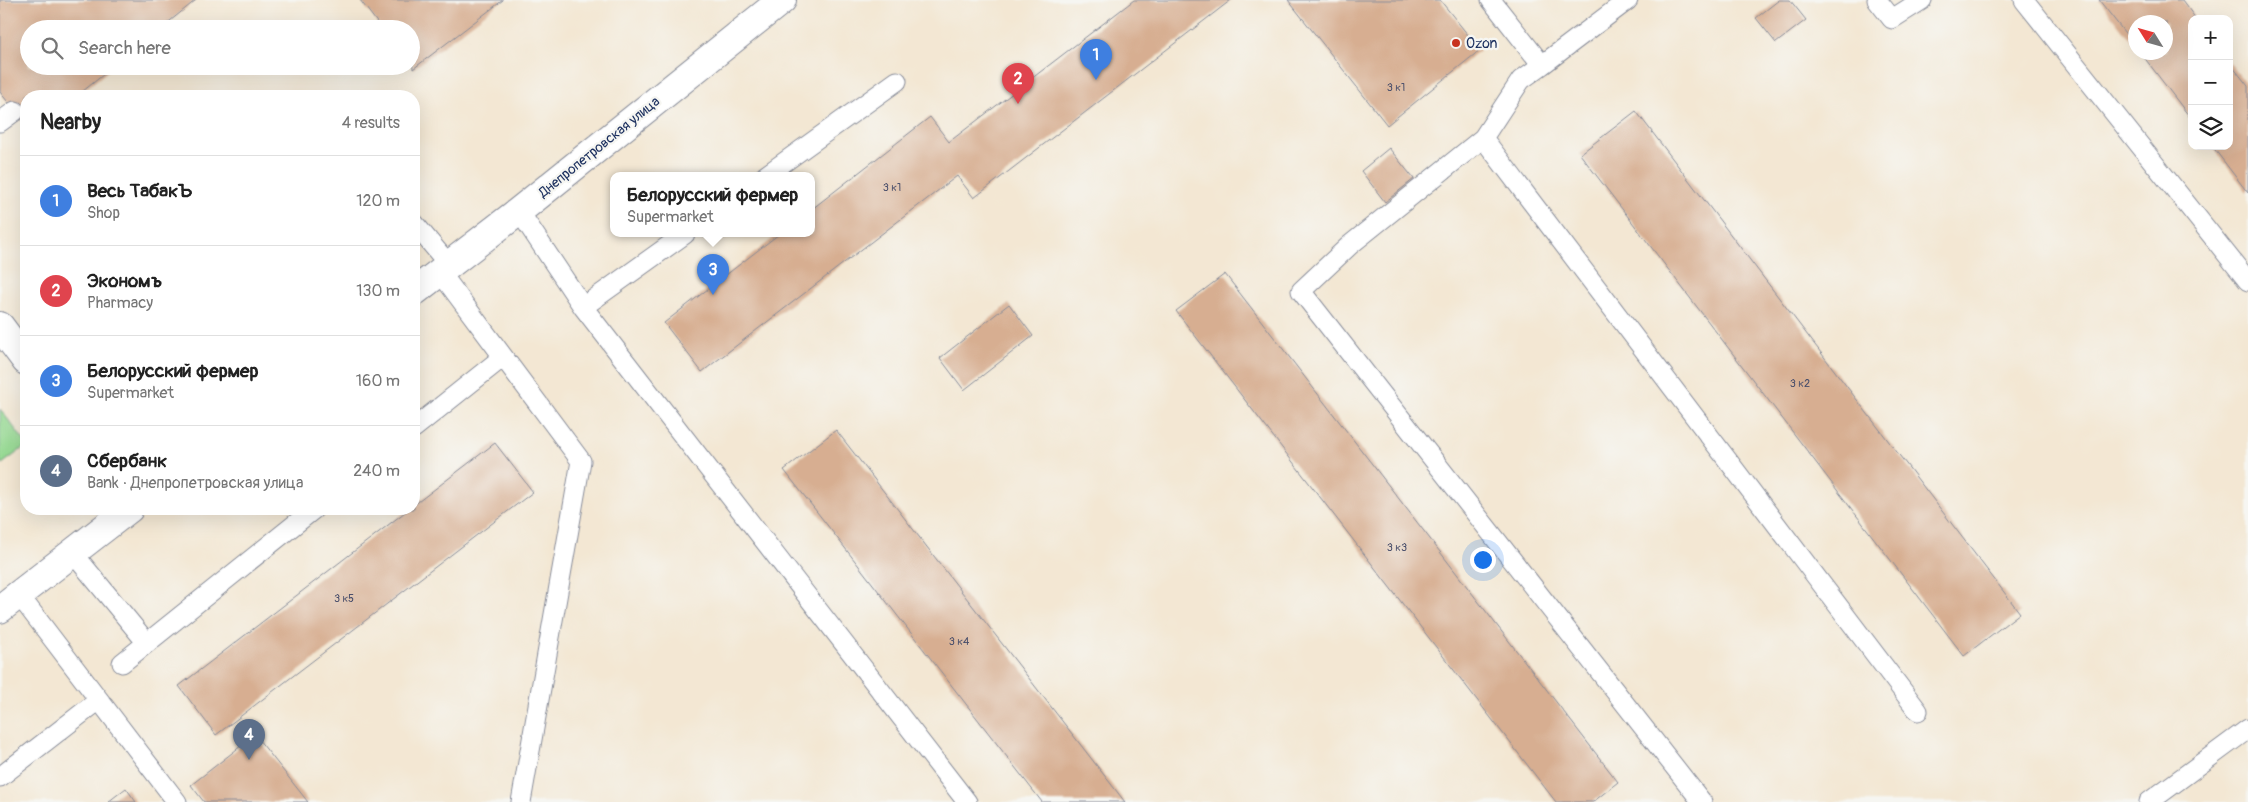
<!DOCTYPE html>
<html lang="en">
<head>
<meta charset="utf-8">
<style>
	:root { --surface:#fff; --page:#f6f6f6; --text:#222; --muted:#767676; --line:#e0e0e0; --accent:#c8321e }
	body { margin:0; font-family:Pangolin,sans-serif; background:var(--page); color:var(--text) }
	.controls { position:absolute; right:15px; top:15px; display:grid; overflow:hidden; border-radius:10px; box-shadow:0 5px 20px #0002 }
	.controls button { width:45px; height:45px; display:grid; place-items:center; padding:0; border:0; border-bottom:1px solid var(--line); background:var(--surface); color:var(--text); font:25px sans-serif }
	.compass { position:absolute; left:2128px; top:15px; width:45px; height:45px; border-radius:50%; background:var(--surface); box-shadow:0 5px 20px #0002; rotate:307deg }
	.you { position:absolute; left:1482px; top:559px; width:18px; height:18px; margin:-12px; border:4px solid #fff; border-radius:50%; background:#1a73e8; box-shadow:0 0 0 8px #1a73e833 }
	.badge { display:grid; place-items:center; width:32px; height:32px; border-radius:50%; background:var(--accent); color:#fff; font-size:16px; font-weight:700 }
	.pin { position:absolute; translate:-50% -41px; filter:drop-shadow(0 1px 2px #0008) }
	.pin::after { content:''; position:absolute; top:26px; width:18px; height:15px; background:inherit; clip-path:polygon(0 0,100% 0,50% 100%) }
	.popup { position:absolute; left:610px; top:172px; width:205px; height:65px; box-sizing:border-box; display:grid; place-content:center; border-radius:10px; background:var(--surface); filter:drop-shadow(0 1px 4px #0005); font-size:16px; white-space:nowrap; color:var(--muted) }
	.popup b { font-size:19px; color:var(--text) }
	.popup::after { content:''; position:absolute; left:50%; top:100%; margin-left:-10px; border:10px solid transparent; border-top-color:var(--surface) }
	.list { margin:0; padding:0; list-style:none }
	h2 { display:flex; justify-content:space-between; align-items:center; height:65px; margin:0; padding:0 20px; font-size:21px }
	h2 small { font-size:16px; font-weight:400; color:var(--muted) }
	.list li { display:grid; grid-template-columns:32px 1fr auto; gap:15px; align-items:center; box-sizing:border-box; height:90px; padding:0 20px; border-top:1px solid var(--line) }
	.list b { display:block; font-size:19px; white-space:nowrap }
	.list p { margin:0; font-size:16px; white-space:nowrap; color:var(--muted) }
	.list em { font-size:16px; font-style:normal; color:var(--muted) }
	.icon { flex:none; width:28px; height:28px; fill:none; stroke:currentColor; stroke-width:2; stroke-linecap:round; stroke-linejoin:round }
	.map { position:relative; flex:none; width:2248px; height:802px; overflow:hidden }
	.search { position:absolute; background:var(--surface); box-shadow:0 5px 20px #0002; left:20px; top:20px; width:400px; height:55px; display:flex; align-items:center; gap:12px; box-sizing:border-box; padding:0 18px; border-radius:28px; color:var(--muted); font-size:19px }
	.panel { position:absolute; background:var(--surface); box-shadow:0 5px 20px #0002; left:20px; top:90px; width:400px; height:425px; border-radius:20px }
	.map>svg:first-child { display:block }
</style>
</head>
<body>
<div class="map">
<svg width="2248" height="802" viewBox="0 0 2248 802">
	<rect width="100%" height="100%" fill="#f6f6f2"/>
	<filter id="ink" filterUnits="userSpaceOnUse"><feTurbulence type="fractalNoise" baseFrequency=".02" numOctaves="2"/><feDisplacementMap in="SourceGraphic" scale="10" xChannelSelector="R" yChannelSelector="G"/><feConvolveMatrix kernelMatrix="1 2 1 2 8 2 1 2 1" color-interpolation-filters="sRGB"/></filter>
	<filter id="wash" filterUnits="userSpaceOnUse"><feTurbulence type="fractalNoise" baseFrequency=".0096" numOctaves="4" result="noise"/><feDisplacementMap in="SourceGraphic" scale="20" xChannelSelector="R" yChannelSelector="G"/><feGaussianBlur stdDeviation="1.12" result="paint"/><feColorMatrix in="noise" values="0 0 0 0 0 0 0 0 0 0 0 0 0 0 0 0 0 1.4 0 .05"/><feComposite in="paint" operator="in"/></filter>
	<g filter="url(#wash)">
		<rect width="100%" height="100%" fill="#f3e7d3"/>
		<path fill="#95d992" stroke="#588478" d="M0,409L26,443V446L2,464L0,461Z"/>
		<g id="blocks">
			<path fill="#d7ae91" d="M0,0H196L160,29H29V66H114L77,96H26V125L0,92Z
				M360,0H503L413,69L411,29H382Z
				M1134,0H1231L974,198L957,176L702,372L664,323L779,234H812V209L930,117L949,142Z
				M1288,0H1440L1480,50L1387,125Z
				M1779,0H1790L1806,20L1776,43L1756,18Z
				M2099,0H2182L2196,19H2192V120L2140,52H2166V22H2136V47Z
				M2229,62L2248,86V193L2212,146H2229Z
				M1636,111L2020,613L1964,656L1580,154Z
				M1389,148L1414,179L1385,202L1361,171Z
				M1225,274L1618,782L1593,802H1556L1176,311Z
				M1009,304L1033,336L964,390L940,358Z
				M836,430L1125,802H1042L824,521L784,470Z
				M495,443L533,492L216,735L179,686L409,509H414V505Z
				M255,735L308,802H204L191,785Z
				M126,788L136,802H108Z"/>
		</g>
	</g>
	<g filter="url(#ink)">
		<use href="#blocks" fill-opacity="0" stroke="#878b98" stroke-width="1"/>
		<g fill="none" stroke-linecap="round" stroke-linejoin="round">
			<defs>
				<path id="lane" d="M1491,0L1542,65L1628,0
					M1877,0L1892,19L1922,0
					M2024,0L2248,281
					M1542,65L1521,80L1483,138L1350,245L1301,291L1702,802
					M0,122L15,111
					M1483,138L1918,711
					M765,176L897,81
					M519,211L583,307L967,802
					M414,223L449,265
					M440,272L581,461L521,802
					M583,307L685,234
					M414,428L503,357
					M73,553L147,643
					M19,595L177,802
					M122,663L314,509
					M0,777L99,700
					M2149,802L2248,729"/>
				<path id="street" d="M0,326L26,361"/>
				<path id="secondary" d="M414,292L519,211L782,0
					M0,609L129,509"/>
			</defs>
			<use href="#lane" stroke="#878b98" stroke-width="21"/>
			<use href="#street" stroke="#878b98" stroke-width="30"/>
			<use href="#secondary" stroke="#878b98" stroke-width="30"/>
			<use href="#lane" stroke="#fff" stroke-width="19"/>
			<use href="#street" stroke="#fff" stroke-width="28"/>
			<use href="#secondary" stroke="#fff" stroke-width="28"/>
		</g>
	</g>
	<circle fill="#c8321e" stroke="#f6f6f2" stroke-width="2" cx="1456" cy="43" r="5"/>
	<g text-anchor="middle" dominant-baseline="central" stroke-width="4.5" stroke-linejoin="round" paint-order="stroke">
		<g font-size="11" fill="#4a4f6b">
			<text x="1396" y="87">3 к1</text>
			<text x="892" y="187">3 к1</text>
			<text x="1800" y="383">3 к2</text>
			<text x="1397" y="547">3 к3</text>
			<text x="344" y="598">3 к5</text>
			<text x="959" y="641">3 к4</text>
		</g>
		<g font-size="14" fill="#1b2f5e" stroke="#f6f6f2" text-anchor="start">
			<text x="1466" y="43">Ozon</text>
		</g>
		<g font-size="14" fill="#1b2f5e" stroke="#f6f6f2">
			<text transform="translate(599 147) rotate(-39)">Днепропетровская улица</text>
		</g>
	</g>
</svg>
<div class="controls">
<button>+</button>
<button>−</button>
<button><svg class="icon" aria-label="layers" viewBox="0 0 24 24"><path d="M12 4l9 5-9 5-9-5zM3 14l9 5 9-5"/></svg></button>
</div>
<svg class="compass" viewBox="-18 -18 36 36"><path d="M0-13l5 13h-10z" fill="#e53935"/><path d="M0 13l5-13h-10z" fill="#767676"/></svg>
<div class="you"></div>
<div class="pin badge" style="left:1096px;top:80px;background:#3f7fe0">1</div>
<div class="pin badge" style="left:1018px;top:104px;background:#e0444e">2</div>
<div class="pin badge" style="left:713px;top:295px;background:#3f7fe0">3</div>
<div class="popup"><b>Белорусский фермер</b>Supermarket</div>
<div class="pin badge" style="left:249px;top:760px;background:#5c6f8a">4</div>
<div class="search"><svg class="icon" aria-label="search" viewBox="0 0 24 24"><circle cx="10" cy="10" r="6"/><path d="M15 15l6 6"/></svg>Search here</div>
<section class="panel">
<h2>Nearby<small>4 results</small></h2>
<ul class="list">
<li><span class="badge" style="background:#3f7fe0">1</span><div><b>Весь ТабакЪ</b><p>Shop</p></div><em>120 m</em></li>
<li><span class="badge" style="background:#e0444e">2</span><div><b>Экономъ</b><p>Pharmacy</p></div><em>130 m</em></li>
<li><span class="badge" style="background:#3f7fe0">3</span><div><b>Белорусский фермер</b><p>Supermarket</p></div><em>160 m</em></li>
<li><span class="badge" style="background:#5c6f8a">4</span><div><b>Сбербанк</b><p>Bank · Днепропетровская улица</p></div><em>240 m</em></li>
</ul>
</section>
</div>
</body>
</html>
